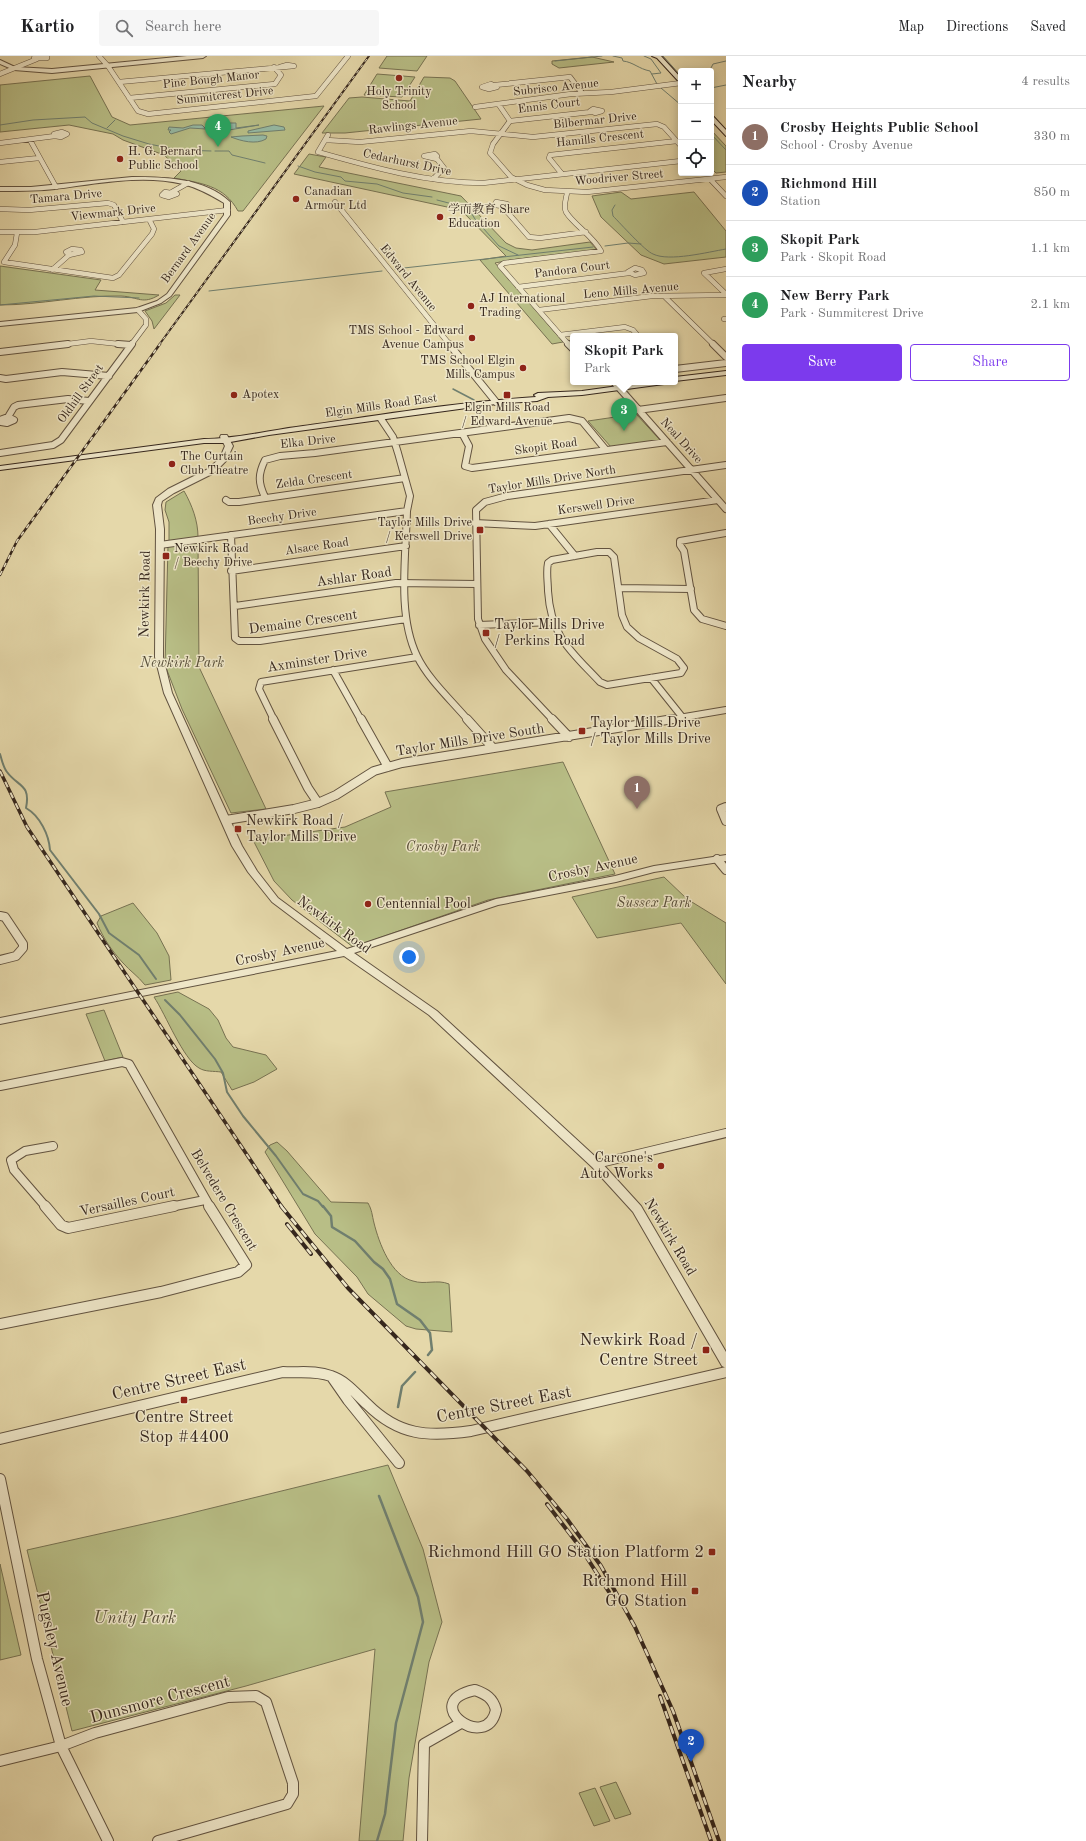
<!DOCTYPE html>
<html lang="en">
<head>
<meta charset="utf-8">
<style>
	:root { --surface:#fff; --page:#f6f6f6; --text:#202124; --muted:#757577; --line:#e0e0e0; --accent:#7c3aed }
	body { margin:0; font-family:"Old Standard TT","Noto Serif SC",serif; background:var(--page); color:var(--text) }
	.controls { position:absolute; right:12px; top:12px; display:grid; overflow:hidden; border-radius:4px; box-shadow:0 2px 10px #0003 }
	.controls button { width:36px; height:36px; display:grid; place-items:center; padding:0; border:0; border-bottom:1px solid var(--line); background:var(--surface); color:var(--text); font:20px sans-serif }
	.you { position:absolute; left:409px; top:901px; width:14px; height:14px; margin:-10px; border:3px solid #fff; border-radius:50%; background:#1a73e8; box-shadow:0 0 0 6px #1a73e833 }
	.badge { display:grid; place-items:center; width:26px; height:26px; border-radius:50%; background:var(--accent); color:#fff; font-size:13px; font-weight:700 }
	.pin { position:absolute; translate:-50% -33px; filter:drop-shadow(0 1px 2px #0008) }
	.pin::after { content:''; position:absolute; top:21px; width:14px; height:12px; background:inherit; clip-path:polygon(0 0,100% 0,50% 100%) }
	.popup { position:absolute; left:570px; top:277px; width:108px; height:52px; box-sizing:border-box; display:grid; place-content:center; border-radius:4px; background:var(--surface); filter:drop-shadow(0 1px 3px #0005); font-size:13px; white-space:nowrap; color:var(--muted) }
	.popup b { font-size:15px; color:var(--text) }
	.popup::after { content:''; position:absolute; left:50%; top:100%; margin-left:-8px; border:8px solid transparent; border-top-color:var(--surface) }
	.list { margin:0; padding:0; list-style:none }
	h2 { display:flex; justify-content:space-between; align-items:center; height:52px; margin:0; padding:0 16px; font-size:17px }
	h2 small { font-size:13px; font-weight:400; color:var(--muted) }
	.list li { display:grid; grid-template-columns:26px 1fr auto; gap:12px; align-items:center; box-sizing:border-box; height:56px; padding:0 16px; border-top:1px solid var(--line) }
	.list b { display:block; font-size:15px; white-space:nowrap }
	.list p { margin:0; font-size:13px; white-space:nowrap; color:var(--muted) }
	.list em { font-size:13px; font-style:normal; color:var(--muted) }
	.actions { display:flex; gap:8px; padding:12px 16px }
	.actions a { flex:1; padding:9px 0; border:1px solid var(--accent); border-radius:4px; text-align:center; font-size:14px; color:var(--accent) }
	.actions .main { background:var(--accent); color:#fff }
	.icon { flex:none; width:22px; height:22px; fill:none; stroke:currentColor; stroke-width:2; stroke-linecap:round; stroke-linejoin:round }
	.map { position:relative; flex:none; width:726px; height:1785px; overflow:hidden }
	header { display:flex; align-items:center; gap:24px; box-sizing:border-box; height:56px; padding:0 20px; background:var(--surface); border-bottom:1px solid var(--line) }
	header strong { font-size:19px }
	nav { display:flex; gap:22px; margin-inline-start:auto; font-size:14px }
	.search { width:280px; height:36px; background:var(--page); display:flex; align-items:center; gap:10px; box-sizing:border-box; padding:0 14px; border-radius:4px; color:var(--muted); font-size:15px }
	main { display:flex }
	aside { flex:1; background:var(--surface) }
	.map>svg:first-child { display:block }
</style>
</head>
<body>
<header>
<strong>Kartio</strong>
<div class="search"><svg class="icon" aria-label="search" viewBox="0 0 24 24"><circle cx="10" cy="10" r="6"/><path d="M15 15l6 6"/></svg>Search here</div>
<nav><a>Map</a><a>Directions</a><a>Saved</a></nav>
</header>
<main>
<div class="map">
<svg width="726" height="1785" viewBox="0 0 726 1785">
	<rect width="100%" height="100%" fill="#e5d8aa"/>
	<filter id="stains"><feTurbulence type="fractalNoise" baseFrequency=".005" numOctaves="4"/><feColorMatrix values="0 0 0 0 .2 0 0 0 0 .09 0 0 0 0 .02 0 0 0 .5 -.17"/></filter>
	<radialGradient id="worn" r=".72"><stop offset=".6" stop-color="#630" stop-opacity="0"/><stop offset="1" stop-color="#630" stop-opacity=".3"/></radialGradient>
	<path fill="#b8be86" stroke="#777252" d="M387,0H427L417,15L379,12Z
		M592,1L614,6L559,12L552,8V5Z
		M377,18L415,21L402,41L364,39Z
		M90,20L112,61L130,69L324,50L243,155H238C224,129 200,127 174,122L181,115L164,99L123,84L113,78L69,69L0,76V29Z
		M424,21L450,22L455,25L481,63L345,77H322L349,42L362,41L410,45Z
		M711,74L726,90V116L716,117L711,112Z
		M309,98L326,101L319,111L461,140L506,187L516,192L532,194L590,186L597,194L510,204L495,207L563,286L552,288L480,204L506,200L461,154L294,118Z
		M621,136L631,143L694,136L726,175V201L664,208L641,199L601,161L592,140Z
		M0,210L101,224L95,234L159,239C142,249 139,241 121,240C81,239 40,249 0,249Z
		M175,239H180L154,273L152,265L145,255L166,247Z
		M636,358L660,384L611,391L588,365Z
		M184,435C192,449 198,465 198,481L169,486V466L165,454L166,446Z
		M198,487L199,611L266,753L231,757L182,653L165,609L168,490Z
		M563,706L615,818L488,844L353,891L292,844L274,825L253,784L345,771L391,751L385,736Z
		M664,821L687,843L726,867V928L681,867L597,882L572,841Z
		M133,847L157,877L169,900L171,924L145,929C138,920 130,915 123,907C112,895 103,882 97,867L101,860Z
		M178,936L209,953L218,964L226,982L233,991L266,999L277,1013L254,1026L232,1034L221,1016C214,1015 205,1016 199,1012C183,1003 166,959 154,941Z
		M104,954L123,1001L105,1005L86,958Z
		M277,1086L287,1095L331,1146L368,1147C372,1154 372,1159 374,1167C379,1187 391,1220 413,1225C425,1229 437,1223 449,1228L452,1276L416,1273L406,1270L368,1238L357,1221L315,1178L265,1096L270,1089Z
		M388,1409L423,1493L442,1566L429,1606L409,1722L403,1785H359L375,1593L246,1630L72,1675L27,1494L175,1461Z
		M0,1508L21,1599L0,1604Z
		M616,1726L631,1758L615,1763L600,1731Z
		M595,1732L610,1765L594,1770L579,1737Z"/>
	<path fill="#96baa5" stroke="#707f6f" d="M231,67H236V72L259,69L229,74L216,72L221,68Z
		M193,69H202L206,73L190,72L171,78L169,76L171,74H168L169,71L183,72Z
		M274,69L284,71L285,74L248,77V75Z
		M242,80L263,79L267,80L266,83C256,89 241,85 231,81Z"/>
	<g fill="none" stroke-linecap="round" stroke-linejoin="round">
		<path stroke="#707f6f" stroke-width="1" d="M613,0L622,2L623,5C633,6 639,13 650,15L657,28
			M644,0L651,3L661,17L652,18
			M663,0L681,20
			M555,5L602,0
			M710,14L713,8L726,5
			M661,32L681,49
			M711,32L726,29
			M711,57L726,74
			M0,69L33,64L85,61L92,67L123,80L149,88L179,94L211,95
			M107,72L115,64
			M711,78L726,94
			M215,95H229L232,99L265,107
			M298,110L315,116L341,121L345,125L377,128L403,137L432,141
			M437,144L468,152L475,163L499,190L518,199
			M615,149L612,154L613,160C621,168 645,195 653,198C669,206 708,196 726,193
			M605,190L628,187L641,188
			M395,213L593,191
			M209,235L382,215
			M0,249L94,240L139,242"/>
		<path stroke="#707f6f" stroke-width="1.5" d="M453,333L474,344"/>
		<path stroke="#707f6f" stroke-width="2" d="M0,698C2,704 3,711 7,716C18,731 31,728 26,752C40,760 49,779 50,794L99,858L109,877L139,899L156,923
			M165,944L180,959L215,1003L223,1017L227,1036L243,1060L276,1100L303,1138L318,1145L323,1151"/>
		<path stroke="#707f6f" stroke-width="2.5" d="M323,1150L331,1160L332,1171L355,1185L374,1206L383,1213L390,1223L397,1248L420,1264L430,1277L432,1294L428,1299
			M398,1351L402,1330L415,1316
			M377,1785L385,1758L396,1667L423,1566L418,1541L379,1440"/>
		<defs>
			<path id="minor-far3" d="M35,0L34,2H47V0
				M99,0L108,10L138,55L148,58L316,40L348,0
				M0,18L37,3
				M119,26L294,10L287,9L280,11
				M491,28L497,31L489,33L482,31Z
				M495,29L570,21L582,37
				M129,42L275,28L281,19L274,11
				M499,49L510,65L493,88L490,97L511,121L527,129L545,134L587,136L726,121
				M475,51L571,38L611,36L681,27
				M593,53L602,55L595,57L590,55Z
				M510,65L591,56
				M62,76L67,78L61,81L55,80L54,78Z
				M328,79L318,96C371,111 427,127 483,127L681,105
				M30,84L56,131
				M326,84L360,86L471,75L533,81L657,68L664,71L681,90
				M0,87L55,80
				M0,106L39,102
				M562,118L549,102L550,99L677,85
				M433,123L444,112L437,103L424,100L435,98L437,100L434,102
				M710,123L726,140
				M165,136L177,138L169,141L162,139Z
				M172,136L188,127
				M567,137C566,143 563,151 566,156C573,168 593,180 601,195L504,207L500,210L569,289
				M335,146L450,289
				M496,146L507,148L502,150L495,149Z
				M502,150L529,181L540,182L586,176
				M0,153L29,154L108,147L114,149L123,166
				M0,176H35L228,154
				M17,177L15,189L4,206L113,222L119,219L152,178L154,173L149,163
				M72,193L81,194L82,196L69,199L66,196Z
				M635,212L642,214L644,217L635,219L628,216Z
				M726,213L704,217L726,238
				M52,214L69,199
				M518,231L629,217
				M664,240L714,289
				M539,254L652,240L726,239
				M724,263H726
				M560,279L625,271L633,274L638,280
				M60,289L91,285L128,289
				M131,289L146,269V263L138,254"/>
			<path id="minor-far2" d="M118,288L131,289
				M449,288L496,346
				M568,288L573,293
				M713,288L726,301
				M0,296L68,288
				M675,313L726,307
				M0,322L6,323L62,316L109,320
				M614,326L726,453
				M638,354L726,342
				M8,361L14,351L18,349L68,343L89,345
				M8,361L14,364L7,367L1,366L0,364Z
				M381,363L393,381L398,397L410,440L407,455C406,500 397,559 417,600C428,623 451,644 468,664
				M462,377L469,390L465,410L472,412L667,386
				M0,397L53,389L61,384L132,288
				M265,441C258,427 258,418 265,404L280,400L315,397L569,362L582,365L606,394
				M226,444L229,446H239L405,422
				M475,467L535,470L718,444
				M549,468L575,500
				M726,477L680,485V489L684,495L694,554L702,563L726,570
				M231,479L235,582L239,585H260L406,563
				M160,489L407,455
				M597,496H609L614,501L622,559L627,571L639,582L677,603L684,612L681,617L607,629L600,626C570,594 551,581 548,535C548,526 546,516 548,507L552,504Z
				M231,515L406,490
				M619,532L691,533
				M235,550L396,527L477,528
				M479,569L553,566
				M333,614L361,664
				M651,622L683,662
				M274,664L259,633L261,626L417,601
				M553,664L506,614L485,583L478,563L476,454L485,446L507,440L726,409
				M667,664L726,654"/>
			<path id="minor-far1" d="M273,663L308,732L318,747
				M361,663L388,711
				M467,663L493,692
				M552,663L569,681
				M726,751L721,753L726,765
				M226,764L294,753L318,747L336,739L374,715L402,707L673,663
				M717,803L726,814
				M0,860L5,861L23,888V892L16,900L0,904
				M0,1030L122,1006L129,1008L210,1151
				M596,1108L726,1077
				M46,1151L14,1114L11,1104L25,1095L53,1090
				M170,1151L205,1144"/>
			<path id="minor" d="M45,1150L61,1169L68,1172L174,1150
				M0,1268L161,1236L238,1216L246,1209L209,1150
				M332,1321L348,1344L399,1407
				M0,1383L283,1316C299,1317 316,1314 331,1320C346,1325 356,1338 367,1348C399,1380 428,1381 471,1375L726,1316
				M0,1423L37,1603L61,1690L108,1785
				M475,1634C486,1638 493,1642 496,1654C487,1698 417,1646 475,1634Z
				M0,1705L61,1690L95,1677L228,1641L256,1640L266,1646L293,1727V1738L287,1748L158,1785
				M422,1785L424,1688L461,1667"/>
			<path id="tertiary" d="M187,0H206L203,2L52,17L14,14L0,8V4L15,11L52,13Z
				M132,121C165,121 205,122 230,146V159L171,240L161,247L138,256L0,270V266L137,252L157,245L167,238L224,159V147C211,139 198,132 183,128C141,118 96,128 55,133C36,135 18,135 0,135V131H31Z
				M221,379H227L233,390L226,405L214,417L174,437L162,445L161,449L164,473L163,601L172,637L242,790L257,815L278,842L347,893L496,843L615,820L654,810L726,799V805L654,816L616,826L498,849L354,897L437,955L600,1105L641,1150L726,1296V1312L722,1310L633,1156L592,1111L429,959L344,900L0,968V962L337,895L272,846L248,816L232,790L164,637L155,601L156,473L153,449L156,442L168,433L208,413L220,402L225,390L220,381Z"/>
			<path id="secondary" d="M652,0H661L681,22V28L657,2Z
				M711,58L726,74V80L711,64Z
				M726,315V319L675,325V321Z
				M647,326H668L664,328L582,339L548,341L537,345L496,348L269,379L225,387H204L0,414V410L204,383C237,383 270,374 303,370C381,359 458,346 536,341L534,339L538,337L582,335Z"/>
		</defs>
		<use href="#minor-far3" stroke="#625340" stroke-width="5.5"/>
		<use href="#minor-far2" stroke="#625340" stroke-width="8"/>
		<use href="#minor-far1" stroke="#625340" stroke-width="10"/>
		<use href="#minor" stroke="#625340" stroke-width="12"/>
		<use href="#tertiary" stroke="#625340" stroke-width="2"/>
		<use href="#secondary" stroke="#36271d" stroke-width="2"/>
		<use href="#minor-far3" stroke="#eee6c8" stroke-width="4.5"/>
		<use href="#minor-far2" stroke="#eee6c8" stroke-width="6"/>
		<use href="#minor-far1" stroke="#eee6c8" stroke-width="8"/>
		<use href="#minor" stroke="#eee6c8" stroke-width="10"/>
		<use href="#tertiary" fill="#eee6c8" fill-rule="evenodd"/>
		<use href="#secondary" fill="#eee6c8" fill-rule="evenodd"/>
		<defs>
			<path id="rail-far3" d="M159,289L369,0"/>
			<path id="rail-far2" d="M0,519L17,485L160,288"/>
			<path id="rail-far1" d="M0,715L27,771L282,1151"/>
			<path id="rail" d="M281,1150L348,1232L527,1415L567,1463L601,1510L635,1571L673,1655L719,1785
				M287,1168L311,1198
				M547,1448L580,1491L609,1536
				M660,1640L711,1785"/>
		</defs>
		<use href="#rail-far3" stroke="#36271d" stroke-width="2"/>
		<use href="#rail-far2" stroke="#36271d" stroke-width="2.5"/>
		<use href="#rail-far1" stroke="#36271d" stroke-width="3.5"/>
		<use href="#rail" stroke="#36271d" stroke-width="4"/>
		<use href="#rail-far3" stroke="#eee6c8" stroke-width="1" stroke-dasharray="3.5" stroke-linecap="butt"/>
		<use href="#rail-far2" stroke="#eee6c8" stroke-width="1.5" stroke-dasharray="4.5" stroke-linecap="butt"/>
		<use href="#rail-far1" stroke="#eee6c8" stroke-width="2" stroke-dasharray="6" stroke-linecap="butt"/>
		<use href="#rail" stroke="#eee6c8" stroke-width="2.5" stroke-dasharray="8" stroke-linecap="butt"/>
	</g>
	<g fill="#8f2418" stroke="#eee6c8" stroke-width="1.5">
		<circle cx="399" cy="22" r="4"/>
		<circle cx="120" cy="103" r="4"/>
		<circle cx="296" cy="143" r="4"/>
		<circle cx="440" cy="161" r="4"/>
		<circle cx="471" cy="250" r="4"/>
		<circle cx="472" cy="282" r="4"/>
		<circle cx="523" cy="312" r="4"/>
		<circle cx="234" cy="339" r="4"/>
		<rect x="503" y="335" width="8" height="8" rx="2"/>
		<circle cx="172" cy="408" r="4"/>
		<rect x="476" y="470" width="8" height="8" rx="2"/>
		<rect x="162" y="496" width="8" height="8" rx="2"/>
		<rect x="482" y="573" width="8" height="8" rx="2"/>
		<rect x="578" y="671" width="8" height="8" rx="2"/>
		<rect x="234" y="769" width="8" height="8" rx="2"/>
		<circle cx="368" cy="848" r="4"/>
		<circle cx="661" cy="1110" r="4"/>
		<rect x="702" y="1290" width="8" height="8" rx="2"/>
		<rect x="180" y="1340" width="8" height="8" rx="2"/>
		<rect x="708" y="1492" width="8" height="8" rx="2"/>
		<rect x="691" y="1531" width="8" height="8" rx="2"/>
	</g>
	<g text-anchor="middle" dominant-baseline="central" stroke-width="3" stroke-linejoin="round" paint-order="stroke">
		<g font-size="12" fill="#36271d" stroke="#eee6c8">
			<text transform="translate(211 24) rotate(-6)">Pine Bough Manor</text>
			<text transform="translate(556 32) rotate(-6)">Subrisco Avenue</text>
			<text transform="translate(225 40) rotate(-6)">Summitcrest Drive</text>
			<text transform="translate(549 50) rotate(-7)">Ennis Court</text>
			<text transform="translate(595 65) rotate(-6)">Bilbermar Drive</text>
			<text transform="translate(413 70) rotate(-6)">Rawlings Avenue</text>
			<text transform="translate(600 83) rotate(-6)">Hamills Crescent</text>
			<text transform="translate(407 107) rotate(12)">Cedarhurst Drive</text>
			<text transform="translate(619 122) rotate(-5)">Woodriver Street</text>
			<text transform="translate(66 141) rotate(-5)">Tamara Drive</text>
			<text transform="translate(113 157) rotate(-6)">Viewmark Drive</text>
			<text transform="translate(189 192) rotate(-54)">Bernard Avenue</text>
			<text transform="translate(572 214) rotate(-7)">Pandora Court</text>
			<text transform="translate(408 222) rotate(51)">Edward Avenue</text>
			<text transform="translate(631 235) rotate(-5)">Leno Mills Avenue</text>
			<text transform="translate(81 338) rotate(-54)">Oldhill Street</text>
			<text transform="translate(381 350) rotate(-8)">Elgin Mills Road East</text>
			<text transform="translate(681 385) rotate(48)">Neal Drive</text>
			<text transform="translate(308 386) rotate(-6)">Elka Drive</text>
			<text transform="translate(546 391) rotate(-8)">Skopit Road</text>
			<text transform="translate(314 424) rotate(-8)">Zelda Crescent</text>
			<text transform="translate(552 424) rotate(-9)">Taylor Mills Drive North</text>
			<text transform="translate(596 450) rotate(-8)">Kerswell Drive</text>
			<text transform="translate(282 461) rotate(-8)">Beechy Drive</text>
			<text transform="translate(317 491) rotate(-8)">Alsace Road</text>
		</g>
		<g font-size="12" fill="#36271d" stroke="#eee6c8" text-anchor="start">
			<text x="399" y="36" text-anchor="middle">Holy Trinity<tspan x="399" dy="14">School</tspan></text>
			<text x="128" y="96">H. G. Bernard<tspan x="128" dy="14">Public School</tspan></text>
			<text x="304" y="136">Canadian<tspan x="304" dy="14">Armour Ltd</tspan></text>
			<text x="448" y="154">学而教育 Share<tspan x="448" dy="14">Education</tspan></text>
			<text x="479" y="243">AJ International<tspan x="479" dy="14">Trading</tspan></text>
			<text x="464" y="275" text-anchor="end">TMS School - Edward<tspan x="464" dy="14">Avenue Campus</tspan></text>
			<text x="515" y="305" text-anchor="end">TMS School Elgin<tspan x="515" dy="14">Mills Campus</tspan></text>
			<text x="242" y="339">Apotex</text>
			<text x="507" y="352" text-anchor="middle">Elgin Mills Road<tspan x="507" dy="14">/ Edward Avenue</tspan></text>
			<text x="180" y="401">The Curtain<tspan x="180" dy="14">Club Theatre</tspan></text>
			<text x="472" y="467" text-anchor="end">Taylor Mills Drive<tspan x="472" dy="14">/ Kerswell Drive</tspan></text>
			<text x="174" y="493">Newkirk Road<tspan x="174" dy="14">/ Beechy Drive</tspan></text>
		</g>
		<g font-size="14" fill="#36271d" stroke="#eee6c8">
			<text transform="translate(354 521) rotate(-8)">Ashlar Road</text>
			<text transform="translate(145 538) rotate(-89)">Newkirk Road</text>
			<text transform="translate(303 566) rotate(-8)">Demaine Crescent</text>
			<text transform="translate(317 604) rotate(-9)">Axminster Drive</text>
			<text transform="translate(470 684) rotate(-9)">Taylor Mills Drive South</text>
			<text transform="translate(593 812) rotate(-12)">Crosby Avenue</text>
			<text transform="translate(334 869) rotate(36)">Newkirk Road</text>
			<text transform="translate(280 896) rotate(-12)">Crosby Avenue</text>
			<text transform="translate(224 1144) rotate(59)">Belvedere Crescent</text>
			<text transform="translate(127 1146) rotate(-12)">Versailles Court</text>
			<text transform="translate(670 1181) rotate(59)">Newkirk Road</text>
		</g>
		<g font-size="14" fill="#36271d" stroke="#eee6c8" text-anchor="start">
			<text x="494" y="569">Taylor Mills Drive<tspan x="494" dy="16">/ Perkins Road</tspan></text>
			<text x="590" y="667">Taylor Mills Drive<tspan x="590" dy="16">/ Taylor Mills Drive</tspan></text>
			<text x="246" y="765">Newkirk Road /<tspan x="246" dy="16">Taylor Mills Drive</tspan></text>
			<text x="376" y="848">Centennial Pool</text>
			<text x="653" y="1102" text-anchor="end">Carcone's<tspan x="653" dy="16">Auto Works</tspan></text>
		</g>
		<g font-size="14" font-style="italic" fill="#564d37" stroke="#eee6c8">
			<text x="182" y="607">Newkirk Park</text>
			<text x="443" y="791">Crosby Park</text>
			<text x="654" y="847">Sussex Park</text>
		</g>
		<g font-size="17" fill="#36271d" stroke="#eee6c8" text-anchor="end">
			<text x="698" y="1284">Newkirk Road /<tspan x="698" dy="20">Centre Street</tspan></text>
			<text x="184" y="1361" text-anchor="middle">Centre Street<tspan x="184" dy="20">Stop #4400</tspan></text>
			<text x="704" y="1496">Richmond Hill GO Station Platform 2</text>
			<text x="687" y="1525">Richmond Hill<tspan x="687" dy="20">GO Station</tspan></text>
		</g>
		<g font-size="17" fill="#36271d" stroke="#eee6c8">
			<text transform="translate(179 1324) rotate(-13)">Centre Street East</text>
			<text transform="translate(504 1349) rotate(-11)">Centre Street East</text>
			<text transform="translate(54 1593) rotate(77)">Pugsley Avenue</text>
			<text transform="translate(160 1644) rotate(-15)">Dunsmore Crescent</text>
		</g>
		<g font-size="17" font-style="italic" fill="#564d37" stroke="#eee6c8">
			<text x="135" y="1562">Unity Park</text>
		</g>
	</g>
	<rect width="100%" height="100%" filter="url(#stains)"/>
	<rect width="100%" height="100%" fill="url(#worn)"/>
</svg>
<div class="controls">
<button>+</button>
<button>−</button>
<button><svg class="icon" aria-label="locate" viewBox="0 0 24 24"><circle cx="12" cy="12" r="6"/><path d="M12 2v4M12 18v4M2 12h4M18 12h4"/></svg></button>
</div>
<div class="you"></div>
<div class="pin badge" style="left:637px;top:753px;background:#8d6e63">1</div>
<div class="pin badge" style="left:691px;top:1706px;background:#1a4fb4">2</div>
<div class="pin badge" style="left:624px;top:375px;background:#2e9e5b">3</div>
<div class="popup"><b>Skopit Park</b>Park</div>
<div class="pin badge" style="left:218px;top:91px;background:#2e9e5b">4</div>
</div>
<aside>
<h2>Nearby<small>4 results</small></h2>
<ul class="list">
<li><span class="badge" style="background:#8d6e63">1</span><div><b>Crosby Heights Public School</b><p>School · Crosby Avenue</p></div><em>330 m</em></li>
<li><span class="badge" style="background:#1a4fb4">2</span><div><b>Richmond Hill</b><p>Station</p></div><em>850 m</em></li>
<li><span class="badge" style="background:#2e9e5b">3</span><div><b>Skopit Park</b><p>Park · Skopit Road</p></div><em>1.1 km</em></li>
<li><span class="badge" style="background:#2e9e5b">4</span><div><b>New Berry Park</b><p>Park · Summitcrest Drive</p></div><em>2.1 km</em></li>
</ul>
<div class="actions"><a class="main">Save</a><a>Share</a></div>
</aside>
</main>
</body>
</html>
